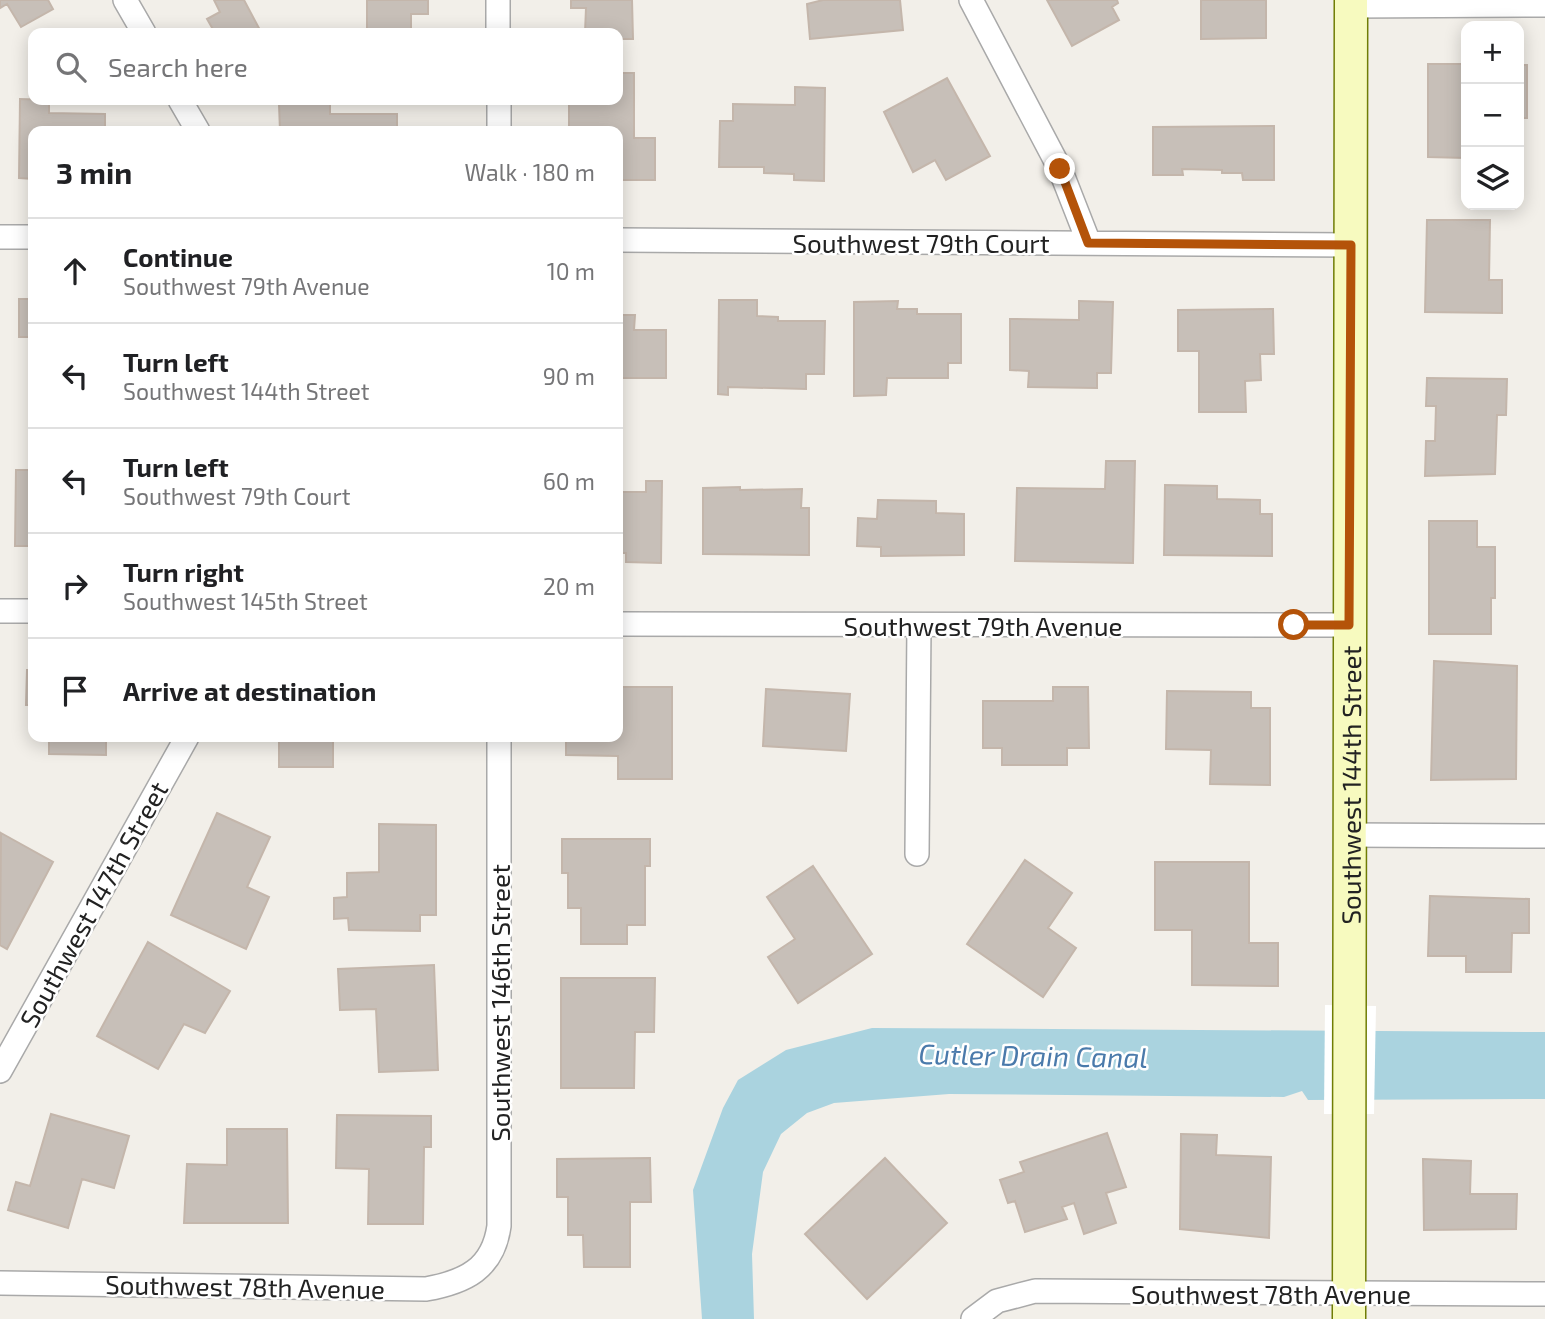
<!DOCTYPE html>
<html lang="en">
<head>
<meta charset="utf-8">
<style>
	:root { --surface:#fff; --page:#f2f2f2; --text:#202124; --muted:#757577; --line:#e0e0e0 }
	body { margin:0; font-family:"Exo 2",sans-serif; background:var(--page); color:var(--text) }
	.controls { position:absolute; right:21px; top:21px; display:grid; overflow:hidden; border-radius:14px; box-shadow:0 4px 18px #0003 }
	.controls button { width:63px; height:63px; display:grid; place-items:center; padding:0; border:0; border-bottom:2px solid var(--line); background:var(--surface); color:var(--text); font:35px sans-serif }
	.stop { position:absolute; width:21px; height:21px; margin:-16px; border:5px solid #b45309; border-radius:50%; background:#fff }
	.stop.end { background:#b45309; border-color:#fff; box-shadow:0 2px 7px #0008 }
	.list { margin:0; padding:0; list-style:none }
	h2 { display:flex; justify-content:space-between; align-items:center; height:91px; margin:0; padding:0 28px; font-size:30px }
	h2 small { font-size:23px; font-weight:400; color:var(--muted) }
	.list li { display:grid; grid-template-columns:46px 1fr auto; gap:21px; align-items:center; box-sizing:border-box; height:105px; padding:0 28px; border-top:2px solid var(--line) }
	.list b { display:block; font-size:26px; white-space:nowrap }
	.list p { margin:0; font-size:23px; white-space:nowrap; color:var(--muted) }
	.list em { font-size:23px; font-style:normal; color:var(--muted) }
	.icon { flex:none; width:38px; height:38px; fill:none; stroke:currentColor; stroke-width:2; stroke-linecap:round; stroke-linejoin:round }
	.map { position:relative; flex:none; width:1545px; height:1319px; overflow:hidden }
	.search { position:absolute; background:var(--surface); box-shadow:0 4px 18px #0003; left:28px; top:28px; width:595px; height:77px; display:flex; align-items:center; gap:18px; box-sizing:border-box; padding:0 24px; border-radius:14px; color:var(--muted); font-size:26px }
	.panel { position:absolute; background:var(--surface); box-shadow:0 4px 18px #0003; left:28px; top:126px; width:595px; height:616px; border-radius:14px }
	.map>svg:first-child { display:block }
</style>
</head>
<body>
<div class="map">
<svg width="1545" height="1319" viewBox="0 0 1545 1319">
	<rect width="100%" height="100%" fill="#f2efe9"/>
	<path fill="#aad3df" d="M872,1028L1545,1032V1099L1308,1100L1302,1091L1284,1097L949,1094L834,1103L807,1113L781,1134L763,1172L752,1254L754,1319H702L693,1190L723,1108L738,1080L786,1050Z"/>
	<path fill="#fff" d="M1325,1005L1376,1006L1374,1114H1324Z"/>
	<path fill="#c7bfb8" stroke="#c4b6ab" stroke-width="2" d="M0,0H48L53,9L21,27L7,4L0,8Z
		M214,0H244L260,30L254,33H215L207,19L220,12Z
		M367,0H428V14H411V33H367Z
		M571,0H632L633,39H618V33H585L586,8H571Z
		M823,0H900L903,30L810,39L807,4Z
		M1047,0H1117L1118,3L1112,7L1119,20L1072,46Z
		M1201,0H1266V38L1201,39Z
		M1428,64H1466V158L1428,157Z
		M1519,65H1527V118H1519Z
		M618,73H634V138H655V180H618V131H569V104L618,100Z
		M947,78L990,156L946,180L935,160L913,172L884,112Z
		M795,87L825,88L824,181L794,180V174L764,173V167H719L720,121H733V104L795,105Z
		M20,99L49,100V113L105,114V131H33V179L19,178Z
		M279,104H330V114H397V131H280Z
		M1274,126V180H1243L1242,173H1222V170L1182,169L1183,175H1153V127Z
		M1427,220H1490L1489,280H1502V313L1425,312Z
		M19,299H33V337H19Z
		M719,300H757V316L778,317V321H825L824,374H806V389L728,387V395L718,394Z
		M898,301L897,309H917V314H961V363H948V378H887L886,395L854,396V302Z
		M1079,301L1113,302L1111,373H1097V388L1028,387L1029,371L1010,370V319L1079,320Z
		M1273,309L1274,354H1260L1261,380L1245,381L1246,412H1199V351H1178V310Z
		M618,315H635L634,330H666V378H618Z
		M1427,378L1507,379L1506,415H1497L1495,474L1425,476L1426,441H1435L1436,406H1426Z
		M1106,461H1135L1133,563L1015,561L1017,488L1105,489Z
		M16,470H33V546H15Z
		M646,481H662L661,563L626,562V553H618V492H646Z
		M1165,485L1217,486V499L1260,500V514H1272V556L1164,555Z
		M740,487V490L802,489L801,508H809V555L703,554V488Z
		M878,500L936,501V513L964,514V555L881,556V547L857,546L858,518L877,519Z
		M1429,521H1477V547H1495V598H1491V634H1429Z
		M1434,661L1517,666L1516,779L1431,780Z
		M27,670H33V705H26Z
		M618,687H672V779H618V756L566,755V737H618Z
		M1053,687H1088L1089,748H1067V765H1002V748H983V701H1053Z
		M766,689L850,694L846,751L763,746Z
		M1167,691L1251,692V708H1270V785L1210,784L1211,750L1166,749Z
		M49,737H106V755L49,754Z
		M279,737H333V767H279Z
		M217,813L270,837L247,887L269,897L246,949L171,915Z
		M379,824L436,825V915H420V931L349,930L348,918L334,919V898L347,897V873L379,872Z
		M1,833L53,862L7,949L0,945Z
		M562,839H650V866H645V925H627V944H581V908H568V873H562Z
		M1025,860L1072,893L1048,928L1076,948L1043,997L967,944Z
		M1155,862H1249V943H1278V986L1192,985V930H1155Z
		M813,866L872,954L798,1003L768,957L795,939L767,897Z
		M1430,896L1529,899V933H1512L1511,972H1466V956H1428Z
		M148,942L230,991L205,1033L184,1024L158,1069L97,1036Z
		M434,965L438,1070L379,1072L376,1009L340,1010L338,969Z
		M561,978H655L654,1032H635L634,1088H561Z
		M51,1114L129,1136L114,1188L82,1179L68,1228L8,1210L16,1182L30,1186Z
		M337,1115L431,1116V1147H424L423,1224H368L369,1169L336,1168Z
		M227,1129H287L288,1223H184L187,1164L227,1165Z
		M1107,1133L1126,1187L1106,1193L1116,1223L1084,1234L1074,1203L1062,1207L1067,1219L1025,1232L1015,1201L1008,1203L1000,1180L1024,1172L1020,1162Z
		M1181,1134L1217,1135L1216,1155L1271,1157L1269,1238L1180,1229Z
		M650,1158L651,1202H630V1267H584L583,1235H568V1197H557V1159Z
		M885,1158L947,1223L867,1299L805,1234Z
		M1423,1159L1471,1161L1470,1194H1517L1516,1229L1424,1230Z"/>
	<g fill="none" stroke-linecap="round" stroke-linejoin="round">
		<defs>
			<path id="street" d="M125,0L144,33
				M498,0V33
				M971,0L1060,169L1089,243
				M1351,6L1545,5
				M180,100L198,131
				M499,100V131
				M0,237H33
				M618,240L1351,245
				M0,611H33
				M618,624L1349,625
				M1348,835L1545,836
				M917,854L919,625
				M0,1071L187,737
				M0,1283L426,1289C465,1282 493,1269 499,1226V737
				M973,1319L997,1301L1035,1291L1545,1294"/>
			<g id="secondary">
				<path id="s1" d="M1349,1319L1351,0"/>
			</g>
		</defs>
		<use href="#street" stroke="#a9a9a9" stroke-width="26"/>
		<use href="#secondary" stroke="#707d05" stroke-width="35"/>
		<use href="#street" stroke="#fff" stroke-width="23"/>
		<use href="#secondary" stroke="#f7fabf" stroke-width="32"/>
	</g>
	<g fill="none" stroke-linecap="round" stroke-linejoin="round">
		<path stroke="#b45309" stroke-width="9" d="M1060,169L1088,243L1351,245L1349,625H1294"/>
	</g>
	<g text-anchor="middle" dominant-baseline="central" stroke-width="5" stroke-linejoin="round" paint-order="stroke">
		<g font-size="26" fill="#222" stroke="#fff">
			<text x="921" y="242">Southwest 79th Court</text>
			<text x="983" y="625">Southwest 79th Avenue</text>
			<text stroke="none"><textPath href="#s1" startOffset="534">Southwest 144th Street</textPath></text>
			<text transform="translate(93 904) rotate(-61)">Southwest 147th Street</text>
			<text transform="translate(499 1003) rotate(-90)">Southwest 146th Street</text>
			<text transform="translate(245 1286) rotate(1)">Southwest 78th Avenue</text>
			<text x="1271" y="1293">Southwest 78th Avenue</text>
		</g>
		<g font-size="28" font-style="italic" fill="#4a7aab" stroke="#fff">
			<text transform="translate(1033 1055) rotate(1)">Cutler Drain Canal</text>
		</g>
	</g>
</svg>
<div class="controls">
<button>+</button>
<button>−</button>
<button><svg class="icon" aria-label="layers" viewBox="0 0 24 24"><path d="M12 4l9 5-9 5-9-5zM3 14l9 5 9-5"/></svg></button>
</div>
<div class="stop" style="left:1294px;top:625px"></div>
<div class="stop end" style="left:1060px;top:169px"></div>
<div class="search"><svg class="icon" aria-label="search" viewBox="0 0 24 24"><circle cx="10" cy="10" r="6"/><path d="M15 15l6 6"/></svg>Search here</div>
<section class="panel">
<h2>3 min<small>Walk · 180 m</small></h2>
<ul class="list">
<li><svg class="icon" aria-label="ahead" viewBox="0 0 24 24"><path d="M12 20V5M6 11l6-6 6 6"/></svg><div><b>Continue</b><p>Southwest 79th Avenue</p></div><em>10 m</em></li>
<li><svg class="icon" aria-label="left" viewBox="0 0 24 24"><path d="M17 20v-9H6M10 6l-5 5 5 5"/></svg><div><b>Turn left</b><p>Southwest 144th Street</p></div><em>90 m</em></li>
<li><svg class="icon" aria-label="left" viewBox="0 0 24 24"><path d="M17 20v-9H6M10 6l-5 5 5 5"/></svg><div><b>Turn left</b><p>Southwest 79th Court</p></div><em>60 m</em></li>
<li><svg class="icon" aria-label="right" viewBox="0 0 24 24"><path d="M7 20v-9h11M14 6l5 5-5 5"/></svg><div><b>Turn right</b><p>Southwest 145th Street</p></div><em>20 m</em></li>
<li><svg class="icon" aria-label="arrive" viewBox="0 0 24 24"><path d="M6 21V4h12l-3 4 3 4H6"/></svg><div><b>Arrive at destination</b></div></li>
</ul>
</section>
</div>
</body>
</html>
